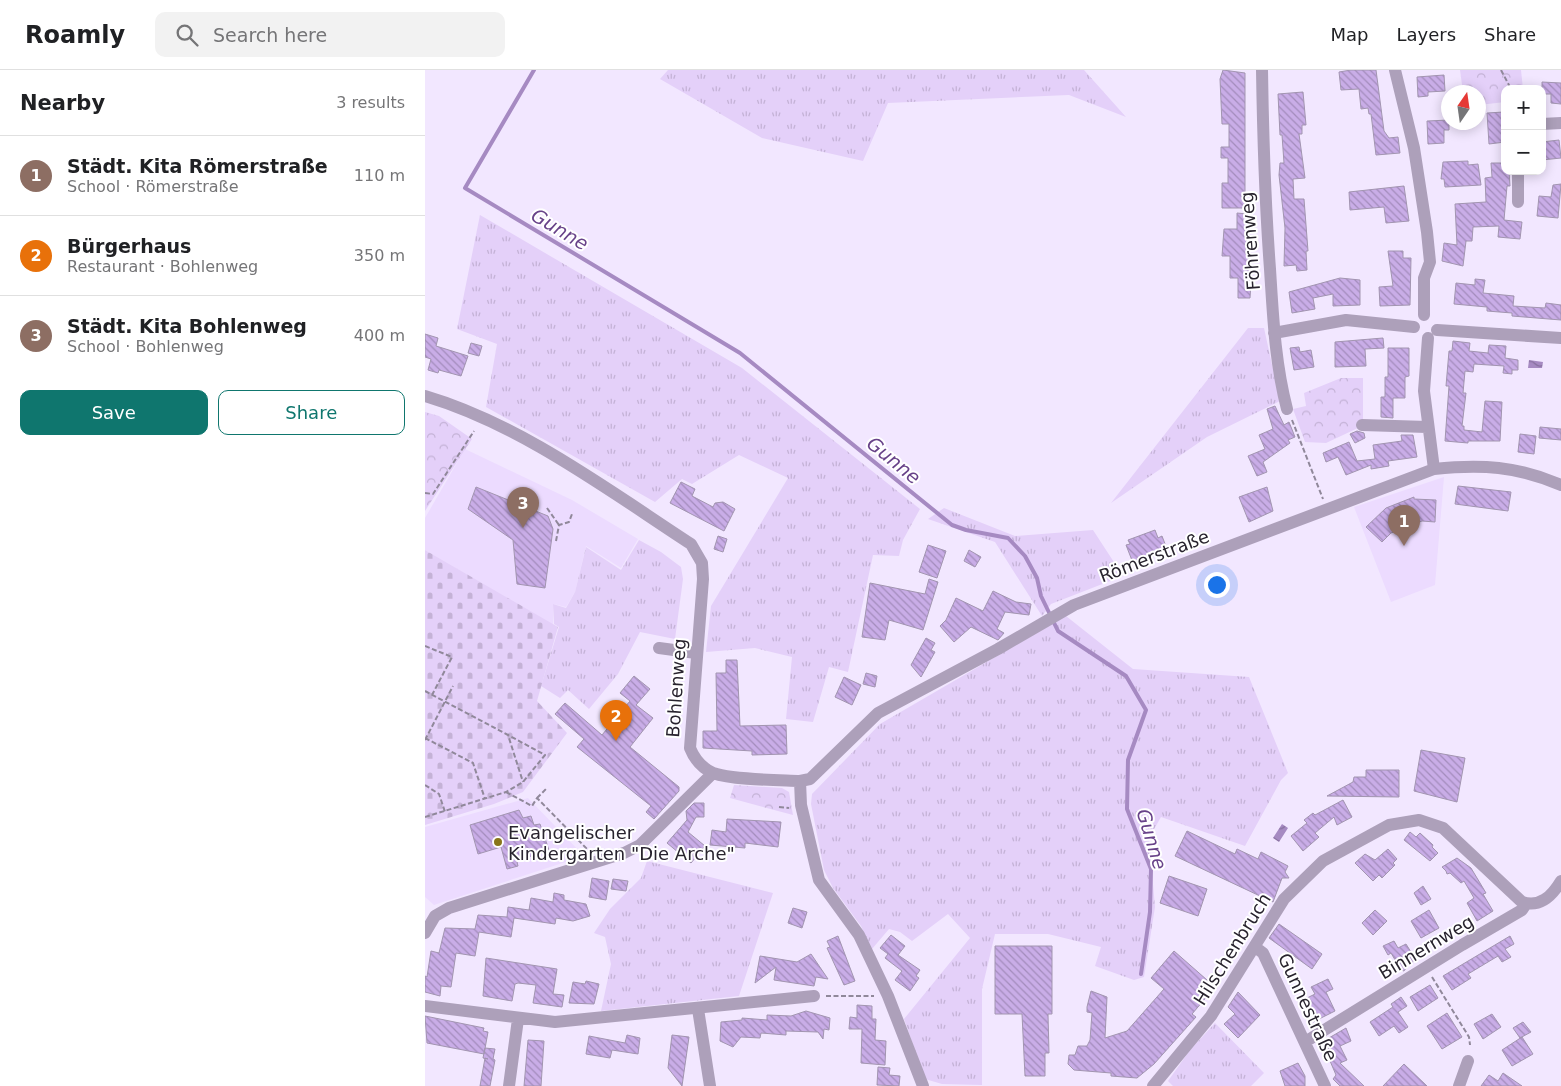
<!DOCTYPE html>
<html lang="en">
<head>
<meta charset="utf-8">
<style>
	:root { --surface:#fff; --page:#f2f2f2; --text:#202124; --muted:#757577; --line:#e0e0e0; --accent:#0f766e }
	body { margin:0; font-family:"DejaVu Sans",sans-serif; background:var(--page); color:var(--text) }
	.controls { position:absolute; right:15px; top:15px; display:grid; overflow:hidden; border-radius:10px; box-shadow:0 2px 12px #0003 }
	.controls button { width:45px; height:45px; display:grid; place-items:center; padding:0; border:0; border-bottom:1px solid var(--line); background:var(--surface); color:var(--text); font:25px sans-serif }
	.compass { position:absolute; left:1016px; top:15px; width:45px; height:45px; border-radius:50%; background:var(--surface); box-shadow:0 2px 12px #0003; rotate:13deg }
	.you { position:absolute; left:791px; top:514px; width:18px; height:18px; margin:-12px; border:4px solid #fff; border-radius:50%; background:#1a73e8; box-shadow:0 0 0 8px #1a73e833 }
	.badge { display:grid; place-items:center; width:32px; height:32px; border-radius:50%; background:var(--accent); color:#fff; font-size:16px; font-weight:700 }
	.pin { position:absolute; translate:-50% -41px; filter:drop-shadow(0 1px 2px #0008) }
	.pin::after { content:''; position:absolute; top:26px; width:18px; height:15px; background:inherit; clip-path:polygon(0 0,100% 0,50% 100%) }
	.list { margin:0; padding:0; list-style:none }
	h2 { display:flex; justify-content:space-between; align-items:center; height:65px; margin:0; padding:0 20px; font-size:21px }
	h2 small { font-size:16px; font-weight:400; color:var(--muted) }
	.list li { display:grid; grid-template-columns:32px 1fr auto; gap:15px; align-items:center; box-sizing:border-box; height:80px; padding:0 20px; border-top:1px solid var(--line) }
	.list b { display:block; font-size:19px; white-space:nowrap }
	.list p { margin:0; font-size:16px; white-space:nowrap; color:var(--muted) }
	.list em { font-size:16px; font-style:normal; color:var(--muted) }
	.actions { display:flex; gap:10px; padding:15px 20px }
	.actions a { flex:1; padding:11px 0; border:1px solid var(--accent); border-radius:10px; text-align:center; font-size:18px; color:var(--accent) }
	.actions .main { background:var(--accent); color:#fff }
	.icon { flex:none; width:28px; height:28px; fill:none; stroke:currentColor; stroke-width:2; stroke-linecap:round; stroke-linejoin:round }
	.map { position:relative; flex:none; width:1136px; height:1016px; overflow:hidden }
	header { display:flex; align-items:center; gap:30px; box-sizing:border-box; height:70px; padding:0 25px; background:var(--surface); border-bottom:1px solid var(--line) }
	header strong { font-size:24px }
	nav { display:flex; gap:28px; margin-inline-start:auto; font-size:18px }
	.search { width:350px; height:45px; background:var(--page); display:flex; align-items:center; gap:12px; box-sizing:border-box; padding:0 18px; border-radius:10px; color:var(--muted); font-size:19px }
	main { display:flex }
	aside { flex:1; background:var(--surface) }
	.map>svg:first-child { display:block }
</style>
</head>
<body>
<header>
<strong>Roamly</strong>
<div class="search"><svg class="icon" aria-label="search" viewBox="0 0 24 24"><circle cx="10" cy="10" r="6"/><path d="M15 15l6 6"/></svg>Search here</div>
<nav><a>Map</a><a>Layers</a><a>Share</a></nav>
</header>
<main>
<aside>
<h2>Nearby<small>3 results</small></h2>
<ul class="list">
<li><span class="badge" style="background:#8d6e63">1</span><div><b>Städt. Kita Römerstraße</b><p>School · Römerstraße</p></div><em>110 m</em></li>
<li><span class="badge" style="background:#e8710a">2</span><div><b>Bürgerhaus</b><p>Restaurant · Bohlenweg</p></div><em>350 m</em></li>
<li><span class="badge" style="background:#8d6e63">3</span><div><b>Städt. Kita Bohlenweg</b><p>School · Bohlenweg</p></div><em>400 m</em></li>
</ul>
<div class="actions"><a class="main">Save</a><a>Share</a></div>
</aside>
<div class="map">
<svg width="1136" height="1016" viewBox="0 0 1136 1016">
	<defs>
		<pattern id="grass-tufts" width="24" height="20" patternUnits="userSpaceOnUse" patternTransform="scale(1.25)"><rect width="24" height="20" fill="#e4d0f9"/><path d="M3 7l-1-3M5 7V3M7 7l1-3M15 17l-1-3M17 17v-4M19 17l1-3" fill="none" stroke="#c4b2d6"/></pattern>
		<pattern id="forest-crowns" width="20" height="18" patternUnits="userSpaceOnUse" patternTransform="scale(1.25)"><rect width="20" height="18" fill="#e4d0f9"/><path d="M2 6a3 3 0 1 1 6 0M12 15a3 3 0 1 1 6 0" fill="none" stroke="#c4b2d6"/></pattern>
		<pattern id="cemetery-stones" width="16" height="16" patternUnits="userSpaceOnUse" patternTransform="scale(1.25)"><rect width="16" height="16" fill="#e4d0f9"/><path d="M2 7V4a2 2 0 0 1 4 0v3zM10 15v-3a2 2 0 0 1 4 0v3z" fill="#c4b2d6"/></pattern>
		<pattern id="water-waves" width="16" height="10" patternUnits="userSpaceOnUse" patternTransform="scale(1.25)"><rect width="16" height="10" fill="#a68ac2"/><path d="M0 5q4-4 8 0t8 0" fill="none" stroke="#87709e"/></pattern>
		<pattern id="building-back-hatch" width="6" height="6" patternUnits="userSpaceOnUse" patternTransform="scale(1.25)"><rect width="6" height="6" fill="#c9ade7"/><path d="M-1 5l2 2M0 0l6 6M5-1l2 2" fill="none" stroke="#a38cbc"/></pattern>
	</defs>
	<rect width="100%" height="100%" fill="#f2e7ff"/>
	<path fill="#ecdbff" d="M40,379L147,430L213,469L196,498L161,476L150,522L141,537L128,534V555L0,480V448Z
		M1019,407L1010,515L966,532L929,437Z
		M103,728L159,786L9,835L0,827V757Z"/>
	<path fill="url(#grass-tufts)" d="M243,0H659L701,47L644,25L463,33L438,91L337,68L235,9Z
		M55,145L317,298L495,439L478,470L474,486L448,485L423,602L404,597L388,652L361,649L367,587L330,578L281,582L286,536L363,408L314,385L267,414L257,409L230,432L61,337L72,274L32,259Z
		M823,258H839L855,331L782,367L686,433Z
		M519,438L590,466L668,460L698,506L626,534L617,546L570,472L503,449Z
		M214,470L236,482L256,497L258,509L250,569L215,562L193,604L164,639L143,620L135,628L116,616L134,557L129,554L128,534L141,538L150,522L161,477L196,500Z
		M641,546L708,599L824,607L863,703L856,710L820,776L736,747L724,768L730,837L719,907L709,910L670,896L676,877L623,864H570L557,919V1015L517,1014L500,1009L479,949L545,868L523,844L487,871L475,862L464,859L447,879L436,856L408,818L399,800L386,734L387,724L455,654Z
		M222,791L348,823L314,926L176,941L186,894L180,867L169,863L185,839L216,808Z
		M790,953L839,1003L826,1016H748L743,1011L765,980Z"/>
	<path fill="url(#forest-crowns)" d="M1035,0H1096L1098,19H1080V32L1054,35V22H1038Z
		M916,308H938V350L933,358L901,373L880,372L868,339L881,336L879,323Z
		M0,342L14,346L47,369L0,441Z
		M309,715L357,718L364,722L368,745L305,728Z"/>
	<path fill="url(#cemetery-stones)" d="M0,480L133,557L112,631L142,663L98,722L69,734L0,755Z"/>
	<path fill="url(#water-waves)" d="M1104,290L1118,292L1117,298H1103Z
		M857,754L863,758L854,772L848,768Z"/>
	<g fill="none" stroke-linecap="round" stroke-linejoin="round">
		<path stroke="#a68ac2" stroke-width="4" d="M109,0L40,118L315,283L527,455L541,460L583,468L600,486L612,508L616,526L633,561L701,606L721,640L703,690L702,739L726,799L725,842L716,904"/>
	</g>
	<path fill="url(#building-back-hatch)" stroke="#a295b0" d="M798,0L820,3V138H797V113H803V88H796V77H804V54H797L795,9Z
		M926,0H951L959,61L964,68L973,67L975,83L951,85L946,44H944L943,38L936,39L934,19L916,20L914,2Z
		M1019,5L1020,21L1003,22V26L993,27L992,7Z
		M1117,12L1136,13V34L1126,33V24H1117Z
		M878,22L881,55H877V64H874L880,108L868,109L869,129H879L883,181H881L882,200L872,201L871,195L859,196L860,158L854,105L855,93H859L857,65H855L853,24Z
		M1079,42L1080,72L1064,74L1062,43Z
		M1024,50V60H1019V73L1003,74L1002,51Z
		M1134,70L1136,88L1117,90V72Z
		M1043,91V95L1053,94L1056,115L1020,117L1019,109H1016L1018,92Z
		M1066,93H1080V101H1084L1085,116H1082L1079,150L1097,152L1095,169L1073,167L1074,156L1048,157L1047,171H1041L1038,196L1017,191L1019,173L1032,175L1030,134L1061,132L1060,108L1067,107Z
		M1136,114L1133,148L1112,146L1114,126L1126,127L1128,115Z
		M979,116L984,151L961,153L959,137L925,140L924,122Z
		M812,143L822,144L821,182H824L825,196H827L825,228H813V208H805V186H797L799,159H812Z
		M963,181H978V188H986L985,235L955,236L954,217L968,216Z
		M915,208L935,210V235L908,236V224L888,228L890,239L867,243L864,222Z
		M1050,209L1060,210L1058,223L1089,226L1088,236L1120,238L1121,233L1136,235V250L1087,246V243L1062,241V237L1029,234L1031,213L1050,215Z
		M0,264L13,268L11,276L43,286L36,306L14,300L13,303L3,300L6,289L0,287Z
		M958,268L959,278L940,279L941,296L910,297V272Z
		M1028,271L1045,273L1044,281L1063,283L1064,275L1081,276L1080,288L1093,290V300H1087V304L1078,303L1079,296L1049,294L1048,302L1040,301L1038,323H1041L1037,356H1039V360L1057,362L1060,331L1077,332L1075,371H1043V373L1020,371L1024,316H1021L1024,281H1027Z
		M46,273L57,276L54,286L43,283Z
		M874,277L875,282L886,280L889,297L869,300L865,278Z
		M963,278H984V306L980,307V328H968V348L956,347V327H960V307H963Z
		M850,336L859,355L864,352L870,367L863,370L865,373L838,392L842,402L832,406L823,386L840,379L834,365L848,359L842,339Z
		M1115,357L1136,359V370L1114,368Z
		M932,361L939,363L940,368L930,373L925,364Z
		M1095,364L1111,366L1109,384L1093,382Z
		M976,365H988L992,387L963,391L964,396L946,399V395L921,405L913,387L901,392L898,383L924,372L932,391L950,389L948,375L977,371Z
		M256,412L270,419L267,426L288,437L290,433L298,432L310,439L299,461L245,433Z
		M1033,416L1086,422L1083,441L1030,434Z
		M51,417L123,446L128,459L120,518L92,514L88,470L43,439Z
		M842,417L848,441L824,452L814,427Z
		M989,427V429L1011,430L1010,452L997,451L966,463L957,472L941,457L961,438Z
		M730,460L733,468L737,466L742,479L708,493L701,475L705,474L703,470Z
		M293,466L302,469L298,482L289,479Z
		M503,475L521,481L512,508L494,502Z
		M544,480L556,487L550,497L539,491Z
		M504,509L513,512L498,560L464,550L460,570L437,567L445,513L500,524Z
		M568,521L591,532L606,534L604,545L580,542L572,559L579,563L573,570L546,557L529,572L515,556L521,550L531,528L558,541Z
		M501,568L510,573L506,580L510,582L496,607L486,595Z
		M301,590H312L315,656L361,655L362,684L327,685V681L278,678V661H292L291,603H301Z
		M441,603L452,606L450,617L438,614Z
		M209,606L225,619L211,635L228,648L205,677L254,717V721L229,749L221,742L226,736L152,677L159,669L130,644L140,633L177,665L205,631L195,623Z
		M419,607L436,615L427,635L410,627Z
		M996,680L1040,688L1032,732L989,721Z
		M941,700H974V727L902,726L928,712L929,707H941Z
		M918,730L927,747L912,755L909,747L890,763L894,767L878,781L866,766L882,753L879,750L888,743L890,745Z
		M269,733H279V747H271L263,762L280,776L266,793L242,773L262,750L261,741Z
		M94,740L98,748L106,746L109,755L115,754L124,780L97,789L92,792L93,796L82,799L76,777L53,784L45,755Z
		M302,749L356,752L353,777L320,773V778L285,775L287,760L301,762Z
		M762,761L810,784L812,779L833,789L836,782L863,796L860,802L864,808H857L848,832L835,826L750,786Z
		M985,762L991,767L995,763L1008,775L1007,777L1013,783L1005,791L979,770Z
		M963,779L972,789L968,793L970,795L957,808L954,805L948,811L930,793L940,784L950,790Z
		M1032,788L1046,798L1061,823L1058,824L1068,841L1052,851L1042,833L1049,828L1039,811L1036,813L1025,803L1022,804L1021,801L1017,797Z
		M744,806L782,819L773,846L735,833Z
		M167,808L184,811L181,830L164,827Z
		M188,809L203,811L201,821L186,819Z
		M998,816L1006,829L996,835L989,823Z
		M129,823L139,825V830L161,834L165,846L148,851L131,848L130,854L89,848L86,867L54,862L50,886L31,883L26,917L16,916L15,926L0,922V906L2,907L6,881L14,883L20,858L50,859L53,845L82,847L83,837L104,840L106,828L128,832Z
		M368,838L382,842L377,858L363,853Z
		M950,840L962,851L948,865L937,853Z
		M1004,840L1014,858L996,868L986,851Z
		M854,854L897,884L887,899L844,868Z
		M466,865L480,876L473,885L495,900L491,906L494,908L485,921L470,910L477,901L460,888L463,884L455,878Z
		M413,866L430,911L419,915L402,878L405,877L402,871Z
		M1085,866L1089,874L1080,879L1086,887L1077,892L1073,886L1043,904L1046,908L1027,920L1018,906Z
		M969,871L973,878L981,874L991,890L983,895L979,901L976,900L966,883L963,885L958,876Z
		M570,876H627V944H623L624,983H620V1006H600L597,944H570Z
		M749,881L790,917L767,944L771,947L729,994L712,1008L686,1006V1003L649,1000L643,994L644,985H650L653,976H662L665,970L667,943L662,942V937L666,921L682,927L680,968L702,961L739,919L726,908Z
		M386,884L403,909L391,907L389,916L349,910L351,897L330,913L335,886L372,892Z
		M61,888L132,899L128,924L139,925L137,937L108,933L111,915L93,913L90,914L87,931L58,926Z
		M903,909L908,919L901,922L910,941L888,952L878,930L890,924L886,917Z
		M161,911L174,914L169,934L144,933L148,912L160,914Z
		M1005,915L1013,928L993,941L985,927Z
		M813,922L835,945L813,968L799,954L810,944L803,937Z
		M976,927L982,936L973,942L983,957L974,963L969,956L954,966L945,952L968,937L966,934Z
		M432,935L447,936V949H451L450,970L461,971L460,995L436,993L437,959H424L425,947L432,948Z
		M381,941L405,948L404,960L399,959L398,969L393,962L361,961V965L336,963L335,968L316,967L308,977L295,971L296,952L317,950V948L342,950V945L366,946Z
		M1022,943L1037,967L1017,979L1002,956Z
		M1067,944L1076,957L1058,969L1049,954Z
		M0,946L59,958L58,961L63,962L59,984L2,973Z
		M1098,952L1106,962L1095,968L1088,958Z
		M921,958L926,971L915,976L922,990L915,993L939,1016H915L908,1009L911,1005L897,972Z
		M202,965L215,968L213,984L187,980L185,988L161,984L164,966L200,973Z
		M247,965L264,967L257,1016L243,998Z
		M1097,967L1108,984L1087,996L1077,980Z
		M103,970L119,971L116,1016H99Z
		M60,978L70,979L68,989L70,990L65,1016H55L60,988L63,989L58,988Z
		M873,993L880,1006V1016H860L855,1001Z
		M979,994L1002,1016H958Z
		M453,997L465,998L464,1005L475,1006L474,1016L452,1015Z
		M1078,1003L1097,1016H1056L1064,1005L1073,1011Z"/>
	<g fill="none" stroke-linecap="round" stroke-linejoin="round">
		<path stroke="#90889a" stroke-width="2" stroke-dasharray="5 2.5" stroke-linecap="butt" d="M1076,0L1086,19
			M867,350L898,429
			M0,423L8,424L49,361
			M122,438L134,455
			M131,471L134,455L144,452L147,444
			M0,576L27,587L7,625
			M0,621L83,665L98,712
			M0,668L48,693L60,729
			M0,670L28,616
			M0,715L14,724L20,742
			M81,722L107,736L112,728L165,782
			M112,728L121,719
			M354,737L364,738
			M0,747L81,722L98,712L120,685L83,665
			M1007,907L1044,967L1045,975
			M401,926H449"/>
		<path stroke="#ada0ba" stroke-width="12" d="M837,0C838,67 840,132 845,199C848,246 850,293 862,339
			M970,0L989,78L1002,162L1005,192L999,208V245
			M1117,54L1136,53
			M1093,101V132
			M1012,260L1136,268
			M849,263L921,250L989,257
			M1003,268L999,321L1009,399
			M0,326C95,354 183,420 266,474L277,493L278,509L265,678C269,688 277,698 288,703C308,710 352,710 375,711L385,709L453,643L573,579L649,535L1009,399C1056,394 1092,396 1136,415
			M937,355L1002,357
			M234,578L271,583
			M375,711L376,735L394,810L434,865L463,926L498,1016
			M0,863L10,846L24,838L199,783L215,775L288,703
			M830,877L838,883L900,1016
			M0,936L130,952L389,926
			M273,939L285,1016
			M880,972L1037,875L1097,840L1101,834
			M84,1016L93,949
			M728,1016L786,946L859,829L898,791L964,755L994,750L1018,758L1097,832C1115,838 1127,826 1136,811
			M1034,1016L1043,991"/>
	</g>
	<circle fill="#89761a" stroke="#fff" stroke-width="2" cx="73" cy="772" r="5"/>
	<g text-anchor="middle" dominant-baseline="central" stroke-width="4" stroke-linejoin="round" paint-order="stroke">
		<g font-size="18" fill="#28232e" stroke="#fff">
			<text transform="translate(825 171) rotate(-94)">Föhrenweg</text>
			<text transform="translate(729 486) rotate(-21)">Römerstraße</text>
			<text transform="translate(251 618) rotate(-86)">Bohlenweg</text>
			<text transform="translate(1001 877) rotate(-31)">Binnernweg</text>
			<text transform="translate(807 879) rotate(-58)">Hilschenbruch</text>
			<text transform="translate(883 937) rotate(65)">Gunnestraße</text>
		</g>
		<g font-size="18" fill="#28232e" stroke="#fff" text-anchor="start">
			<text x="83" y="762">Evangelischer<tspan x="83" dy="21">Kindergarten "Die Arche"</tspan></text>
		</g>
		<g font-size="19" font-style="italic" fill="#684289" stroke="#fff">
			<text transform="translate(135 159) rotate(31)">Gunne</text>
			<text transform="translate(469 390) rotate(39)">Gunne</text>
			<text transform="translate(727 769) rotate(73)">Gunne</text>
		</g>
	</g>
</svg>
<div class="controls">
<button>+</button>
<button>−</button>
</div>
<svg class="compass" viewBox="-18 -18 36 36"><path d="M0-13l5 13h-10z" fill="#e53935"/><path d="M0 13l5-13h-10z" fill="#757577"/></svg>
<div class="you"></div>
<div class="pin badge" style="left:979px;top:476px;background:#8d6e63">1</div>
<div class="pin badge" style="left:191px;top:671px;background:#e8710a">2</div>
<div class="pin badge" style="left:98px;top:458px;background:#8d6e63">3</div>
</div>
</main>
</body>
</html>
